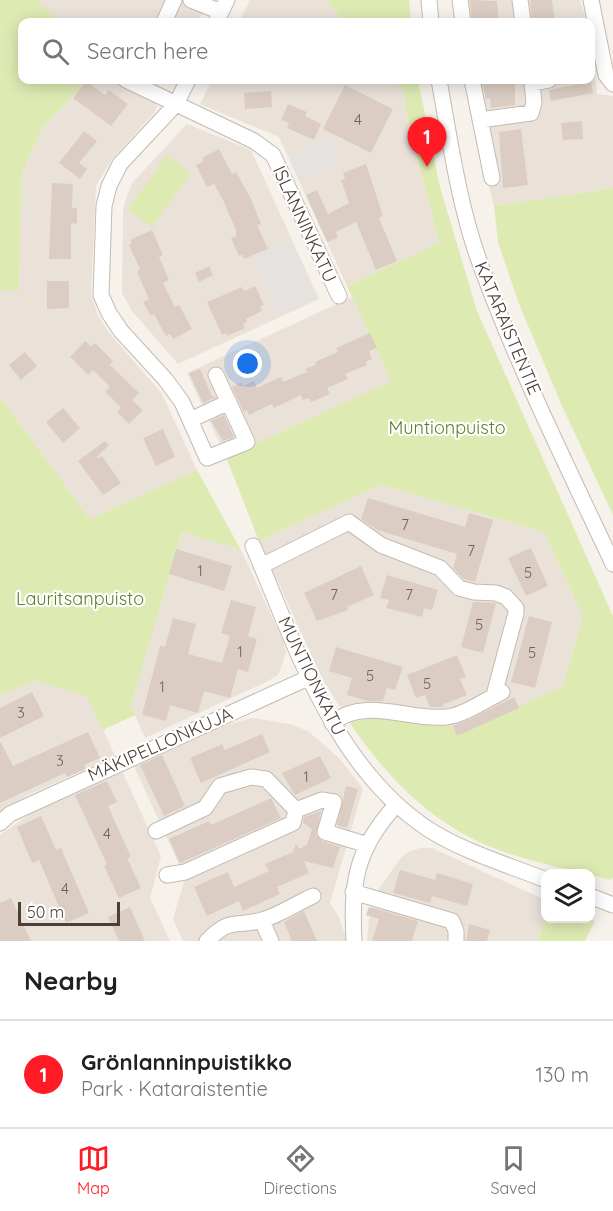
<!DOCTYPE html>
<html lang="en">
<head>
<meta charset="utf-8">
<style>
	:root { --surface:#fff; --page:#f2f2f2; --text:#202124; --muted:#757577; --line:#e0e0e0; --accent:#ff1a24 }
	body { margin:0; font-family:Quicksand,sans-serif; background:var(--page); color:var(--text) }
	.controls { position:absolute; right:18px; bottom:18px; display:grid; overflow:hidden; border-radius:12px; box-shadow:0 3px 15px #0003 }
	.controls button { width:54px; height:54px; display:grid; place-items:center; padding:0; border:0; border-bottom:2px solid var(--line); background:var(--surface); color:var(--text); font:30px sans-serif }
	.scale { position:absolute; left:18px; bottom:15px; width:102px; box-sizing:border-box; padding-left:6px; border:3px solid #4b4038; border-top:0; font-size:16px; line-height:21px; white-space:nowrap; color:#4b4038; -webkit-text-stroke:4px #fff; paint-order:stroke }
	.you { position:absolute; left:248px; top:364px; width:21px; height:21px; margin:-15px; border:4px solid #fff; border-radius:50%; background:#1a73e8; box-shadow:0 0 0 9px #1a73e833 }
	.badge { display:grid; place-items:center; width:39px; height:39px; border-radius:50%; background:var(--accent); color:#fff; font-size:20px; font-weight:700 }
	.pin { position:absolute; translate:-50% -50px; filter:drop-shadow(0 2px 3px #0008) }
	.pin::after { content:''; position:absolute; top:32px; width:21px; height:18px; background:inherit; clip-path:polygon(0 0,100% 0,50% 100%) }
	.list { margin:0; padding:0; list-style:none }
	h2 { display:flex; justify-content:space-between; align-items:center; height:78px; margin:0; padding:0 24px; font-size:26px }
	h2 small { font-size:20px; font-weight:400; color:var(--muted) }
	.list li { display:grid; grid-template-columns:39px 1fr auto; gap:18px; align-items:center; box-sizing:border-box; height:108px; padding:0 24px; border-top:2px solid var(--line) }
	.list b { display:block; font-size:22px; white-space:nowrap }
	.list p { margin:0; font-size:20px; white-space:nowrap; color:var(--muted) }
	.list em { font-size:20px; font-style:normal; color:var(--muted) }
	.icon { flex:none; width:33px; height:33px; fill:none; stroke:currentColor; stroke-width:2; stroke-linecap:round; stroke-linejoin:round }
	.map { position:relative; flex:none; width:613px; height:941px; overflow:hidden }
	.search { position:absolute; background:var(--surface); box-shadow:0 3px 15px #0003; left:18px; right:18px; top:18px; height:66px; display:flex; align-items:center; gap:15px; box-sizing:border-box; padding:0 21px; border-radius:12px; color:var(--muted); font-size:22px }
	.sheet { height:186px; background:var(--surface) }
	nav { display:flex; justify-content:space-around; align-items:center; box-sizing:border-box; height:84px; border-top:2px solid var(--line); background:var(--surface); font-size:16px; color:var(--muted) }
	nav a { display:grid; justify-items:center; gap:3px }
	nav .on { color:var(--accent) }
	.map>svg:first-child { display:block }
</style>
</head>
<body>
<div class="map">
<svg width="613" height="941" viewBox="0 0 613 941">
	<rect width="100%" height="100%" fill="#f6f1eb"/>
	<path fill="#eae2d9" d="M38,0H209L198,22H58Z
		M250,0H326L345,22H239Z
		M455,0H580L587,22H459Z
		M591,46L597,94L613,96V188L494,206L481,158L468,80H590Z
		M88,80H112L153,100L157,106L154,113L112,159L96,186L91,294L98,316L107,330L162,394L197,470L90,519L0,397V290H19L22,174L41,130Z
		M212,80H394L403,89L411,136L439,243L347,286L279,137L200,104Z
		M187,124L251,150L319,299L178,364L132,311L122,293L123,213L125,202L132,183Z
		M352,297L391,381L226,457L187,373Z
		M380,485L544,532L583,617L563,686L465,731L370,717L350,723L323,680L259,541Z
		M182,532L241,550L283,640L286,653L278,675L268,681L145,738L131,707Z
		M34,681L88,696L115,756L28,795L0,813V696Z
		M252,718L290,724L308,731L340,759L363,789L330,903L339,917L347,941H183L173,919L185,878L134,766L215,728Z
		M122,771L161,856L150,898L170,941H0V835L35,810Z
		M420,848H432L545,900V916L538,941H367L369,920L380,887L400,859L408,852Z"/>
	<path fill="#ddebb3" d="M0,0H38L58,22H22V80H77L83,85L41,130L22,174L19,291L0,290Z
		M326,0H409L411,22H345Z
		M394,80H418L440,187L477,311L613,616V878L610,880C574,870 533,863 496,849C434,826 386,777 350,723C388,711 428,720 465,731L563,686L583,617L544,532L380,485L259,541L226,457L391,381L347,286L439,243L411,136L403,90Z
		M167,155L191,173L152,227L128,209Z
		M613,188V515L562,406L519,304L498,242L494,206Z
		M0,397L90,519L197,470L241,550L182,532L131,707L135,715L103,730L87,696L34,681L0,696Z
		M545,916L546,918L589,919L595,921L585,941H538Z"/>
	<path fill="#e5e2e0" d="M325,137L340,160L300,179L290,159Z
		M290,239L317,298L279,314L252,257Z"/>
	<path fill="#dbcdc3" d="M470,0L497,1L499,22H472Z
		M530,0H552L555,22H532Z
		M482,80H515V105L491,108L490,98L486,99Z
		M86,81L105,95L109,90L128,104L111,126L73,98Z
		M591,82L593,93L551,101L549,90Z
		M345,85L393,109L371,153L323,129Z
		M271,91L272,107L245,109L244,93Z
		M288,104L307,112L305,116L321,124L314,140L287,128L289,123L281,120Z
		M582,121L583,139L563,140L561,123Z
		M521,129L528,185L503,188L499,132Z
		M84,131L97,141L79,163L87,169L80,179L59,163Z
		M219,149L232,174L236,172L251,199L261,224L257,225L268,249L244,259L242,254L239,256L231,238L236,236V230L223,200L214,184L207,187L196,165L204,161L202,158Z
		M366,164L383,216L379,218L397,261L376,270L356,222L336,232L338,238L327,242L306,195L317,190L328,214L349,203L341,180L345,179L343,173Z
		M52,183L73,184L72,208H77V224L71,223V259H49Z
		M152,230L163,255L159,257L169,280L163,283L175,307L179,305L192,329L173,339L170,334L166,336L154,314L151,316L143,302L149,299L137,272L140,269L129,245L132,243L130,240Z
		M209,266L213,275L199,282L195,273Z
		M47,281H69V308L47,309Z
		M255,286L264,305L260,307L262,311L246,319L247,322L243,324L245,328L227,336L226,333L222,335L207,302L242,287L244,291Z
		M370,333L377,348L369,351L372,359L365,362L367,365L345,374L348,379L327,388L330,394L311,402L309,398L303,400L301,395L274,408L272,404L249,415L247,410L244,412L232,387L242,382L243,386L254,381L257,388L281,377L283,382L307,372L305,369L316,365L315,362L338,352L336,348Z
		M85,341L91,346L95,343L113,361L110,365L139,393L132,400L143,410L129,424L117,412L121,407L105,392L110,387L93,370L88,375L70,357Z
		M25,352L37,366L21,380L9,365Z
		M200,369L212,396L216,397L203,403L189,373Z
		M63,408L80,428L63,443L46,422Z
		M224,415L234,437L223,441L211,421Z
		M163,429L175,457L156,466L143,438Z
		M105,441L109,445L95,459L102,456L121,483L103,495L78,461Z
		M368,498L465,527L469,513L493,520L475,582L464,579L453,568L457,554L377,530L361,519Z
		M531,548L548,586L526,596L508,558Z
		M176,549L232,566L224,591L169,574Z
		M361,566L374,595L347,607L348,610L317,621L304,593Z
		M387,575L438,590L432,610L424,608L422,617L386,608L389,600L380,598Z
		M231,600L256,607L248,636L257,639L248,672L238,669L230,698L204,691L198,713L170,705L166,721L142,715L160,646L165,647L173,618L196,624L188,654L222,663L230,636L221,633Z
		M473,602L496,603L483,653L461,647Z
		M529,616L552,622L535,688L511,682Z
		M336,647L403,667L395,690L387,688L383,701H368L347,695L352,678L329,671Z
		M457,655L466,677L460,679L467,695L444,704L443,707H430L425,695L416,698L407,675Z
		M32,692L44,716L0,738V708Z
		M514,697L519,708L457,736L453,726L471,719Z
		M88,732L100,758L84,765L86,769L67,777L65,773L0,803V741L13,766Z
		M262,734L270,752L201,783L190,758L222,744L225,750Z
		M162,755L185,806L164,816L140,765Z
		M320,756L331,778L295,795L282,773Z
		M107,781L117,802L108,806L131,857L127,858L141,888L119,898L104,866L107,864L75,795Z
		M346,786L358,789L347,828L337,825Z
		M271,798L281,818L180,863L169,839L209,821L211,825Z
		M321,811L316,835L322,841L340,847L333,868L304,861L309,873L277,887L280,894L243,911L239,901L207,916L194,887L228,872L234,887L269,871L265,864L293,852L296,843L299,849L307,845L312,829L303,823L304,817Z
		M41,816L56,850L61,848L89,913L66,923L39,860L32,863L17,827Z
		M400,870L435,880L437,873L473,884L467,906L432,896L430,903L393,893Z
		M11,898L31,941H0V903Z
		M130,907L145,941H119L108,917Z
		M369,907L418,921L412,941H372L379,919L366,915Z
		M304,911L317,941H292L284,922Z
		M469,924L490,930L487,941H466Z"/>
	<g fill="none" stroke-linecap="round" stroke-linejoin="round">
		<defs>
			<path id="minor" d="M191,0L221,12
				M429,0L431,22
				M460,0L463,22
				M520,0L523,22
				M591,0L606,75L613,84
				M164,22L174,0
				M216,22L227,0
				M126,80L254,141L273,155L339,296
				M188,80L176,104L120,164L109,186L104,206L101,295L109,313L121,331L165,379L182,402L207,458L247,442L216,375
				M439,80C450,141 459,207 481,266C518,367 567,466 613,564
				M472,80L492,178
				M480,120L531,113L534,103L532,83L549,80
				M190,420L229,402
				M253,546C296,646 333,766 428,829C464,852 506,864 546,880
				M261,566L349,522L381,545L440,568L459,588L474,592L496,593L506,597L516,608V613L494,695
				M332,723C365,696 409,721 446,717C465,715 485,700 502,692
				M296,810L322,800L334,802L325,832L368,845
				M0,823L10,814L310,677
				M156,831L205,808L220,786L251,777L266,779L296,810L293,823L185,872L167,875
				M353,892L452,921L456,931V941
				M590,896L613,905
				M262,921L271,941
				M207,941C231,916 236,928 262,920C280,915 297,903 313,896
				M354,941C351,883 355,850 396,805"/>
		</defs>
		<use href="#minor" stroke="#c5bab0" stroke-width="17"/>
		<use href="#minor" stroke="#fff" stroke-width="15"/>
	</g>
	<g text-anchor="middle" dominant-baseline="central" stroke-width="4.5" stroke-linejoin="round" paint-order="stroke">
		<g font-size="15" fill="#6f635b">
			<text x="358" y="119">4</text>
			<text x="405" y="524">7</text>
			<text x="471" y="550">7</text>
			<text x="200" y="570">1</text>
			<text x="528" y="572">5</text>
			<text x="334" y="594">7</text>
			<text x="409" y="594">7</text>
			<text x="479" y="624">5</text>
			<text x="240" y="651">1</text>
			<text x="532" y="652">5</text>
			<text x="370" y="675">5</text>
			<text x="427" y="683">5</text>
			<text x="162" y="686">1</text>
			<text x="21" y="712">3</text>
			<text x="60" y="760">3</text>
			<text x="306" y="776">1</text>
			<text x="107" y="833">4</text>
			<text x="65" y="888">4</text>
		</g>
		<g font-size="18" fill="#4b4038" stroke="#fff">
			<text transform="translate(305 224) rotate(65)">ISLANNINKATU</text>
			<text transform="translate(508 328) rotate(67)">KATARAISTENTIE</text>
			<text transform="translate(312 676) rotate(64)">MUNTIONKATU</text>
			<text transform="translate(160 744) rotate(-24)">MÄKIPELLONKUJA</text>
		</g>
		<g font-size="18" fill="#5b8128" stroke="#fff">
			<text x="447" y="427">Muntionpuisto</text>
			<text x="80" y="598">Lauritsanpuisto</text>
		</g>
	</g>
</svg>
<div class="controls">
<button><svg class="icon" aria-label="layers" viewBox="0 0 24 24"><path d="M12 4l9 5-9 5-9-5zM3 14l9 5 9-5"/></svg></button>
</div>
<div class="scale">50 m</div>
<div class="you"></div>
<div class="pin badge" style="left:427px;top:167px">1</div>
<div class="search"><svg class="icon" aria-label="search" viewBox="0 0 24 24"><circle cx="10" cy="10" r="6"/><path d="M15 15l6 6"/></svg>Search here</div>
</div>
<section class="sheet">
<h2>Nearby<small></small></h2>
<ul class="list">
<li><span class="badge">1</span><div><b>Grönlanninpuistikko</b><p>Park · Kataraistentie</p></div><em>130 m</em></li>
</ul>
</section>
<nav>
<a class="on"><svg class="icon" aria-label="map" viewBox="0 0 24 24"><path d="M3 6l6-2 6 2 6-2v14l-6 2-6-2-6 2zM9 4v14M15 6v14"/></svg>Map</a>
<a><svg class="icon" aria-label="directions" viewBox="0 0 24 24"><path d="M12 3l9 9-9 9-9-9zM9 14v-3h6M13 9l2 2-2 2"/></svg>Directions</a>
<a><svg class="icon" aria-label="saved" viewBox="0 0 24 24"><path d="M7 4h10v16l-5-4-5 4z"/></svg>Saved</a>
</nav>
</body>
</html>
